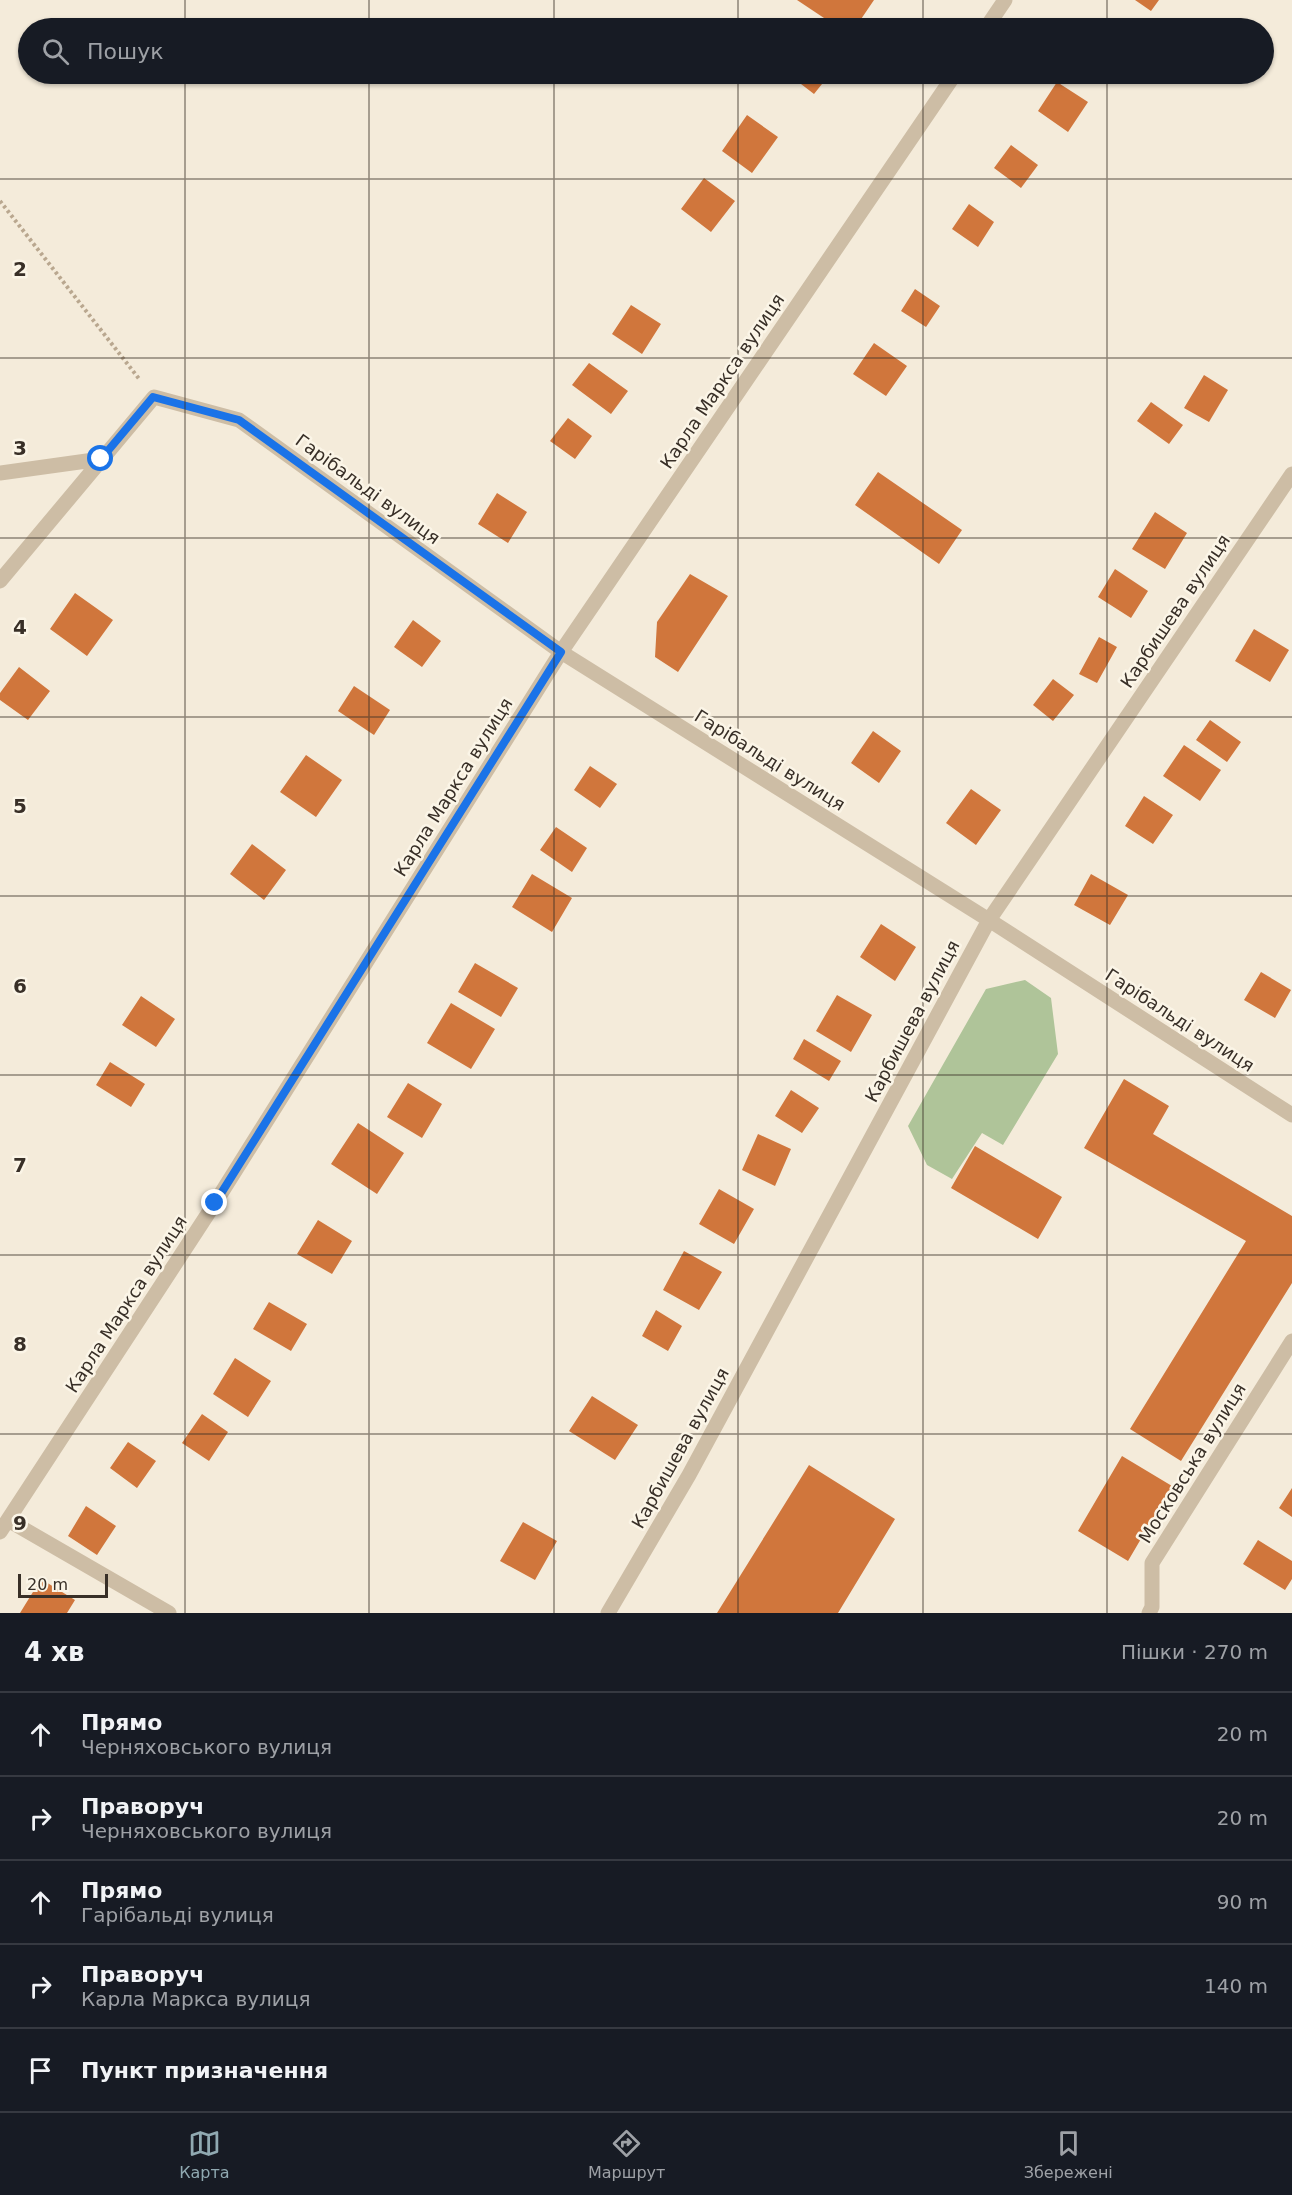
<!DOCTYPE html>
<html lang="uk">
<head>
<meta charset="utf-8">
<style>
	:root { --surface:#171b24; --page:#242831; --text:#f1f3f6; --muted:#9ea1a6; --line:#363941; --accent:#90a9b1 }
	body { margin:0; font-family:"DejaVu Sans",sans-serif; background:var(--page); color:var(--text) }
	.scale { position:absolute; left:18px; bottom:15px; width:90px; box-sizing:border-box; padding-left:6px; border:3px solid #382f27; border-top:0; font-size:16px; line-height:21px; white-space:nowrap; color:#382f27; -webkit-text-stroke:4px #fbf5e7; paint-order:stroke }
	.stop { position:absolute; width:18px; height:18px; margin:-14px; border:4px solid #1a73e8; border-radius:50%; background:#fff }
	.stop.end { background:#1a73e8; border-color:#fff; box-shadow:0 2px 6px #0008 }
	.list { margin:0; padding:0; list-style:none }
	h2 { display:flex; justify-content:space-between; align-items:center; height:78px; margin:0; padding:0 24px; font-size:26px }
	h2 small { font-size:20px; font-weight:400; color:var(--muted) }
	.list li { display:grid; grid-template-columns:39px 1fr auto; gap:18px; align-items:center; box-sizing:border-box; height:84px; padding:0 24px; border-top:2px solid var(--line) }
	.list b { display:block; font-size:22px; white-space:nowrap }
	.list p { margin:0; font-size:20px; white-space:nowrap; color:var(--muted) }
	.list em { font-size:20px; font-style:normal; color:var(--muted) }
	.icon { flex:none; width:33px; height:33px; fill:none; stroke:currentColor; stroke-width:2; stroke-linecap:round; stroke-linejoin:round }
	.map { position:relative; flex:none; width:1292px; height:1613px; overflow:hidden }
	.search { position:absolute; background:var(--surface); box-shadow:0 2px 4px #0004; left:18px; right:18px; top:18px; height:66px; display:flex; align-items:center; gap:15px; box-sizing:border-box; padding:0 21px; border-radius:33px; color:var(--muted); font-size:22px }
	.sheet { height:498px; background:var(--surface) }
	nav { display:flex; justify-content:space-around; align-items:center; box-sizing:border-box; height:84px; border-top:2px solid var(--line); background:var(--surface); font-size:16px; color:var(--muted) }
	nav a { display:grid; justify-items:center; gap:3px }
	nav .on { color:var(--accent) }
	.map>svg:first-child { display:block }
</style>
</head>
<body>
<div class="map">
<svg width="1292" height="1613" viewBox="0 0 1292 1613">
	<rect width="100%" height="100%" fill="#f4ebda"/>
	<path fill="#afc499" d="M1025,980L1051,998L1058,1054L1003,1145L982,1133L952,1179L927,1165L908,1126L986,989Z"/>
	<path fill="#d0763c" d="M797,0H874L855,28H839Z
		M1135,0H1159L1151,11Z
		M1094,19L1107,28H1087Z
		M788,74H830L814,94Z
		M1057,82L1088,102L1068,132L1038,111Z
		M747,115L778,137L752,173L722,151Z
		M1011,145L1038,165L1021,188L994,168Z
		M704,178L735,201L711,232L681,209Z
		M969,204L994,222L978,247L952,229Z
		M915,289L940,306L926,327L901,311Z
		M631,305L661,324L642,354L612,334Z
		M874,343L907,366L886,396L853,374Z
		M589,363L628,391L611,414L572,385Z
		M1204,375L1228,390L1209,422L1184,408Z
		M1151,402L1183,425L1169,444L1137,421Z
		M568,418L592,436L575,459L550,441Z
		M878,472L962,530L939,564L855,505Z
		M497,493L527,512L508,543L478,524Z
		M1155,512L1187,533L1165,569L1132,549Z
		M1115,569L1148,591L1131,618L1098,597Z
		M690,574L728,596L678,672L655,657L657,622Z
		M75,593L113,620L87,656L50,629Z
		M413,620L441,641L422,667L394,647Z
		M1254,629L1289,650L1270,682L1235,661Z
		M1099,637L1117,647L1097,683L1079,674Z
		M19,667L50,691L28,720L0,700V693Z
		M1053,679L1074,695L1053,721L1033,705Z
		M354,686L390,710L374,735L338,711Z
		M1210,720L1241,742L1227,762L1196,740Z
		M873,731L901,751L879,783L851,763Z
		M1184,745L1221,770L1200,801L1163,776Z
		M306,755L342,780L316,817L280,792Z
		M590,766L617,784L600,808L574,790Z
		M971,789L1001,810L976,845L946,823Z
		M1144,796L1173,815L1153,844L1125,826Z
		M556,827L587,848L572,872L540,850Z
		M252,844L286,870L264,900L230,874Z
		M532,874L572,898L552,932L512,907Z
		M1091,874L1128,895L1110,925L1074,905Z
		M881,924L916,947L895,981L860,957Z
		M475,963L518,988L501,1017L458,992Z
		M1261,972L1291,990L1275,1018L1244,1000Z
		M837,995L872,1015L851,1052L816,1031Z
		M141,996L175,1019L156,1047L122,1025Z
		M451,1003L495,1029L471,1069L427,1043Z
		M804,1039L841,1061L829,1081L793,1059Z
		M110,1062L145,1084L131,1107L96,1085Z
		M1124,1079L1169,1106L1153,1134L1292,1216V1283L1181,1461L1130,1429L1246,1241L1084,1148Z
		M408,1083L442,1104L422,1138L387,1117Z
		M791,1090L819,1108L802,1133L775,1116Z
		M358,1123L404,1153L377,1194L331,1164Z
		M758,1134L791,1149L775,1186L742,1170Z
		M975,1146L1062,1197L1038,1239L951,1188Z
		M719,1189L754,1209L734,1244L699,1224Z
		M318,1220L352,1241L332,1274L297,1254Z
		M684,1251L722,1272L699,1310L663,1290Z
		M269,1302L307,1324L291,1351L253,1329Z
		M656,1310L682,1326L668,1351L642,1336Z
		M235,1358L271,1381L248,1417L213,1394Z
		M592,1396L638,1425L615,1460L569,1431Z
		M202,1414L228,1432L209,1461L182,1443Z
		M128,1442L156,1461L137,1488L110,1468Z
		M1122,1456L1172,1486L1128,1561L1078,1531Z
		M809,1465L895,1519L838,1613H717Z
		M1292,1488V1517L1279,1508Z
		M86,1506L116,1526L97,1555L68,1536Z
		M523,1522L557,1541L535,1580L500,1561Z
		M1258,1540L1292,1561V1579L1285,1590L1243,1564Z
		M41,1579L75,1600L67,1613H20Z"/>
	<g fill="none" stroke-linecap="round" stroke-linejoin="round">
		<path stroke="#b9a78f" stroke-width="4" stroke-dasharray="3 3" stroke-linecap="butt" d="M0,201L140,380"/>
		<path stroke="#cdbda5" stroke-width="15" d="M986,28L1005,0
			M0,473L101,459
			M0,581L154,397L239,420L561,652L989,920L1292,1115
			M8,1520L169,1613
			M0,1532L215,1203L561,652L955,74
			M608,1613L689,1475L989,920L1292,474
			M1149,1613L1152,1607V1563L1292,1341"/>
	</g>
	<g fill="none" stroke-linecap="round" stroke-linejoin="round">
		<path stroke="#1a73e8" stroke-width="8" d="M101,459L153,397L239,420L561,652L215,1203"/>
	</g>
	<path fill="none" stroke="#382f27" stroke-width="1.5" stroke-opacity="0.55" d="M185,0V28M369,0V28M554,0V28M738,0V28M923,0V28M1107,0V28M185,74V1613M369,74V1613M554,74V1613M738,74V1613M923,74V1613M1107,74V1613M0,179H1292M0,358H1292M0,538H1292M0,717H1292M0,896H1292M0,1075H1292M0,1255H1292M0,1434H1292"/>
	<g text-anchor="middle" dominant-baseline="central" stroke-width="5" stroke-linejoin="round" paint-order="stroke">
		<g font-size="18" fill="#382f27" stroke="#fbf5e7">
			<text transform="translate(722 381) rotate(-56)">Карла Маркса вулиця</text>
			<text transform="translate(368 489) rotate(36)">Гарібальді вулиця</text>
			<text transform="translate(1175 611) rotate(-56)">Карбишева вулиця</text>
			<text transform="translate(770 760) rotate(32)">Гарібальді вулиця</text>
			<text transform="translate(453 787) rotate(-58)">Карла Маркса вулиця</text>
			<text transform="translate(1180 1020) rotate(33)">Гарібальді вулиця</text>
			<text transform="translate(912 1021) rotate(-62)">Карбишева вулиця</text>
			<text transform="translate(126 1304) rotate(-57)">Карла Маркса вулиця</text>
			<text transform="translate(680 1448) rotate(-61)">Карбишева вулиця</text>
			<text transform="translate(1192 1463) rotate(-58)">Московська вулиця</text>
		</g>
	</g>
	<g font-size="20" text-anchor="middle" font-weight="bold" fill="#382f27" stroke="#fbf5e7" stroke-width="5" stroke-linejoin="round" paint-order="stroke">
		<text x="20" y="276">2</text>
		<text x="20" y="455">3</text>
		<text x="20" y="634">4</text>
		<text x="20" y="813">5</text>
		<text x="20" y="993">6</text>
		<text x="20" y="1172">7</text>
		<text x="20" y="1351">8</text>
		<text x="20" y="1530">9</text>
	</g>
</svg>
<div class="scale">20 m</div>
<div class="stop" style="left:101px;top:459px"></div>
<div class="stop end" style="left:215px;top:1203px"></div>
<div class="search"><svg class="icon" aria-label="search" viewBox="0 0 24 24"><circle cx="10" cy="10" r="6"/><path d="M15 15l6 6"/></svg>Пошук</div>
</div>
<section class="sheet">
<h2>4 хв<small>Пішки · 270 m</small></h2>
<ul class="list">
<li><svg class="icon" aria-label="ahead" viewBox="0 0 24 24"><path d="M12 20V5M6 11l6-6 6 6"/></svg><div><b>Прямо</b><p>Черняховського вулиця</p></div><em>20 m</em></li>
<li><svg class="icon" aria-label="right" viewBox="0 0 24 24"><path d="M7 20v-9h11M14 6l5 5-5 5"/></svg><div><b>Праворуч</b><p>Черняховського вулиця</p></div><em>20 m</em></li>
<li><svg class="icon" aria-label="ahead" viewBox="0 0 24 24"><path d="M12 20V5M6 11l6-6 6 6"/></svg><div><b>Прямо</b><p>Гарібальді вулиця</p></div><em>90 m</em></li>
<li><svg class="icon" aria-label="right" viewBox="0 0 24 24"><path d="M7 20v-9h11M14 6l5 5-5 5"/></svg><div><b>Праворуч</b><p>Карла Маркса вулиця</p></div><em>140 m</em></li>
<li><svg class="icon" aria-label="arrive" viewBox="0 0 24 24"><path d="M6 21V4h12l-3 4 3 4H6"/></svg><div><b>Пункт призначення</b></div></li>
</ul>
</section>
<nav>
<a class="on"><svg class="icon" aria-label="map" viewBox="0 0 24 24"><path d="M3 6l6-2 6 2 6-2v14l-6 2-6-2-6 2zM9 4v14M15 6v14"/></svg>Карта</a>
<a><svg class="icon" aria-label="directions" viewBox="0 0 24 24"><path d="M12 3l9 9-9 9-9-9zM9 14v-3h6M13 9l2 2-2 2"/></svg>Маршрут</a>
<a><svg class="icon" aria-label="saved" viewBox="0 0 24 24"><path d="M7 4h10v16l-5-4-5 4z"/></svg>Збережені</a>
</nav>
</body>
</html>
